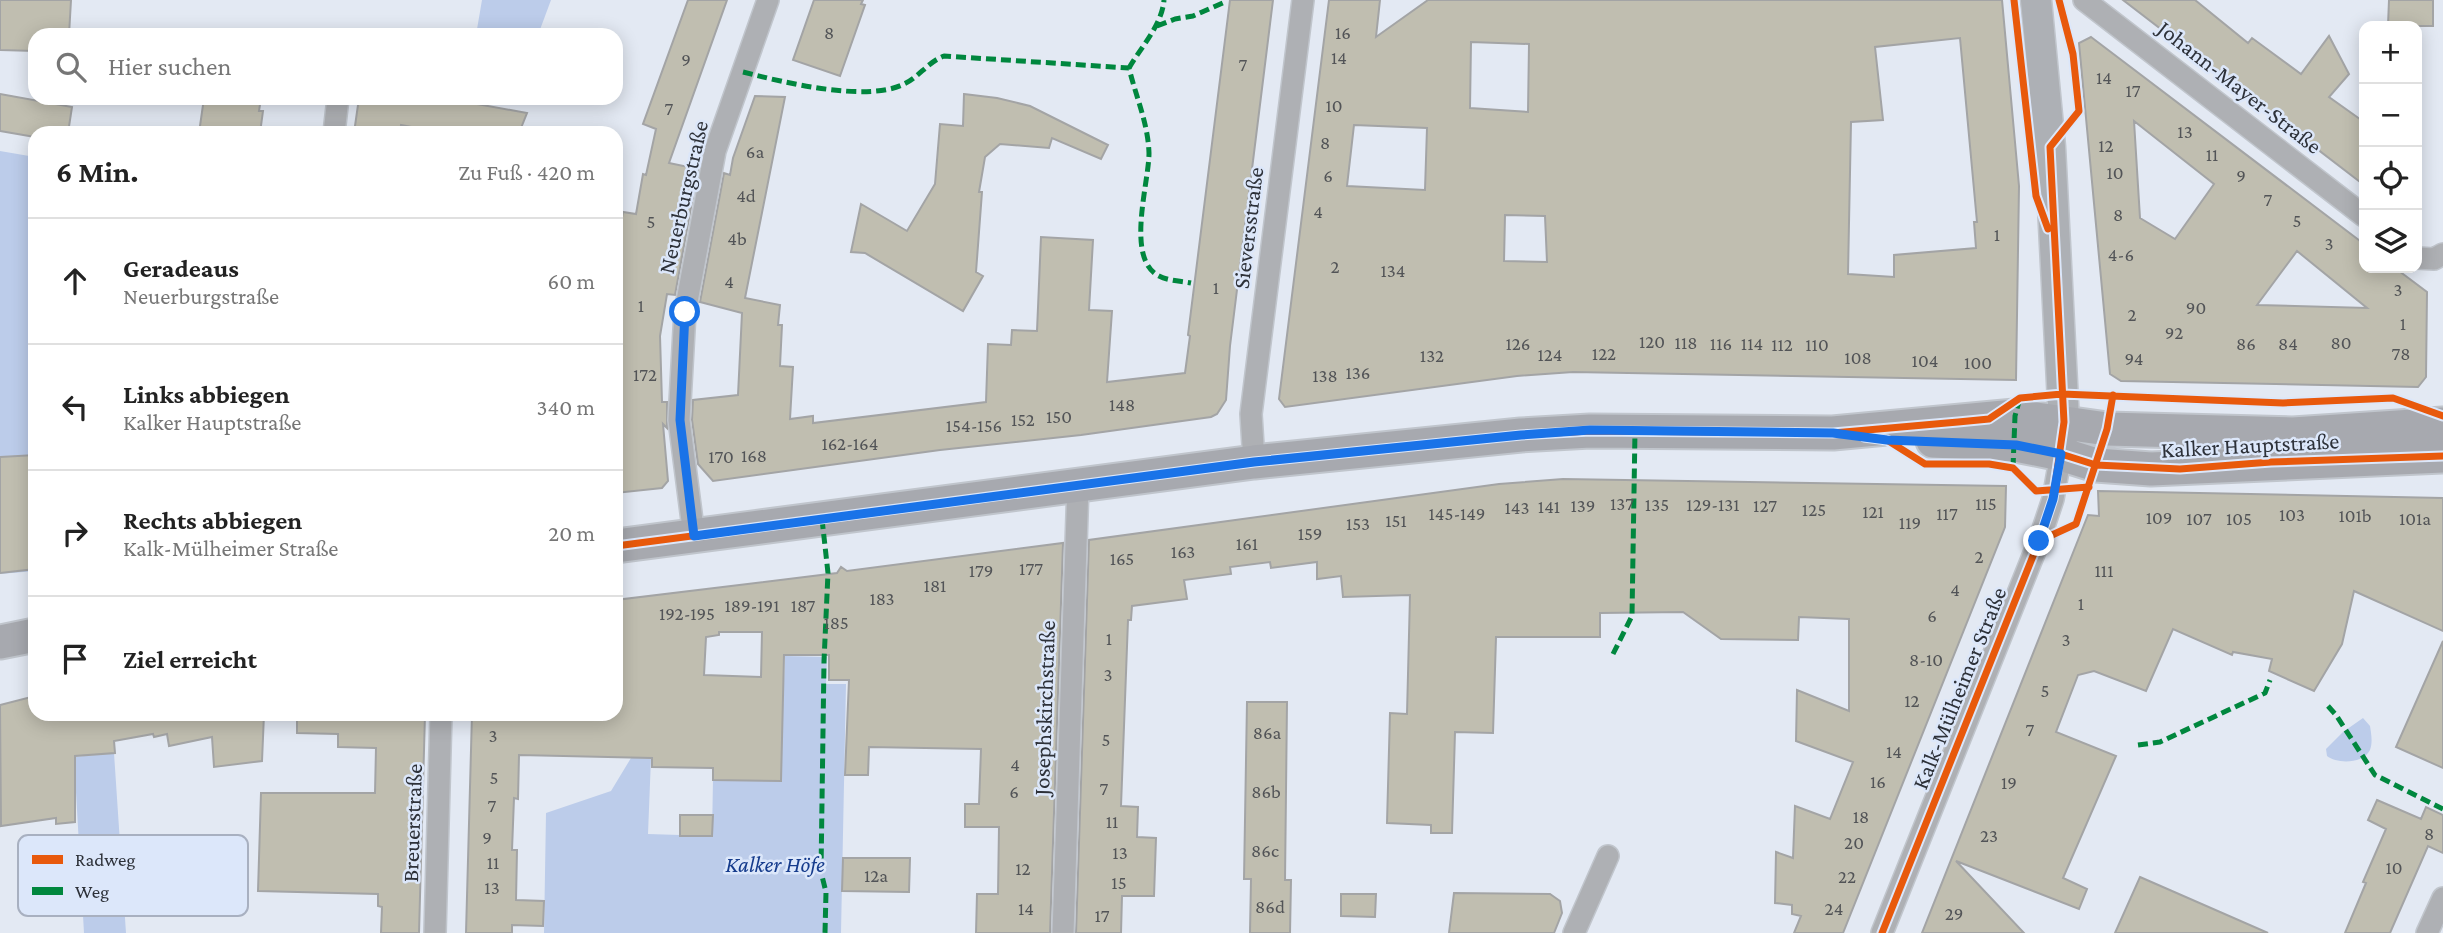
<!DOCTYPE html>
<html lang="de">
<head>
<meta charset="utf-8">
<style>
	:root { --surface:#fff; --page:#f2f2f2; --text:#222; --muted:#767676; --line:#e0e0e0 }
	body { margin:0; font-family:"Crimson Pro",serif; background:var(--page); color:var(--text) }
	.controls { position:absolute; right:21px; top:21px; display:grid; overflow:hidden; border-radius:14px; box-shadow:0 4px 18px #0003 }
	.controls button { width:63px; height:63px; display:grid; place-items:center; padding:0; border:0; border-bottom:2px solid var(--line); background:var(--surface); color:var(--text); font:35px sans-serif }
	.stop { position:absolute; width:21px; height:21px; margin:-16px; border:5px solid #1a73e8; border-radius:50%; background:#fff }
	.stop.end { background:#1a73e8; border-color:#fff; box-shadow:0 2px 7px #0008 }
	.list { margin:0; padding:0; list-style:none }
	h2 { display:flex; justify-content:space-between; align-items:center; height:91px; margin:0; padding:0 28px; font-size:30px }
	h2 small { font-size:23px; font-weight:400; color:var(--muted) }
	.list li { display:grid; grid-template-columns:46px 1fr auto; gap:21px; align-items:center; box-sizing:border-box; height:126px; padding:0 28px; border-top:2px solid var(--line) }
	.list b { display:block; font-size:26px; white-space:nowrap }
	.list p { margin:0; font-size:23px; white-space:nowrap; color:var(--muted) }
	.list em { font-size:23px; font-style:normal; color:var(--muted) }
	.icon { flex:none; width:38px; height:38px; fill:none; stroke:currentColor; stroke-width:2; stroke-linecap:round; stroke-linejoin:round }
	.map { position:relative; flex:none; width:2443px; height:933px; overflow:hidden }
	.search { position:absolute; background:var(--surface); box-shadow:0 4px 18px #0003; left:28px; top:28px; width:595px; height:77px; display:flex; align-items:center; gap:18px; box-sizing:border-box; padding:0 24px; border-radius:21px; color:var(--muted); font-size:26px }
	.panel { position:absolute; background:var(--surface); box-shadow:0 4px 18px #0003; left:28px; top:126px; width:595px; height:595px; border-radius:21px }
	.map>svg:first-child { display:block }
</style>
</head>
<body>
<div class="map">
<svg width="2443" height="933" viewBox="0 0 2443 933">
	<rect width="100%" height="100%" fill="#e3e9f3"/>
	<path fill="#bcccea" d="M482,0H551L538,35H476Z
		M0,151L35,157V571L0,574Z
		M785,656L827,657L826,684H846L841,933H544L546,813L611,791L631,758H651L648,834L712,836L713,779L780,780Z
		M2363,718L2370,726C2371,733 2373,742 2370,750C2363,764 2337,764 2327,756L2326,749L2343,732Z
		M114,753L126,933H84L74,757Z"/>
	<path fill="#c0beb0" stroke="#a3a4a5" stroke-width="2" fill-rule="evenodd" d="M0,0H71L69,35H35V51L0,50Z
		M688,0H727L669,163L698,169L675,295L667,294L660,336L662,402H667V428L663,424L668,481L662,488L616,493V248L623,212L636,214L643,174L646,175L656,129L643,124Z
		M814,0H863L861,4L865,5L840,76L793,60Z
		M1230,0H1273L1230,346L1226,400L1217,414L1211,417L1081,435L940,450L713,481L698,464L692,420L693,400L738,395L742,313L700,302L724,173L730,175L733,158L755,96L785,97L745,298L780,305L778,325H782L780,366L793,367L790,419L813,416V423L986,402L988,344L1011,345L1012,330L1037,331L1041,237L1093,240L1089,310L1112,311L1107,382L1185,373L1190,336L1188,335Z
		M1329,0H1380L1376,37L1428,0H2002L2019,186L2016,380L1573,372L1517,376L1285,407L1279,399ZM1960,38L1977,222H1974L1976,248L1894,255V277L1848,274L1851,122L1883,120L1875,47ZM1471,42L1529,44L1528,112L1470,108ZM1354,125L1427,128L1425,190L1347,186ZM1505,215L1545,216L1547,262L1504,261Z
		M2123,0H2195L2248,43L2252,38L2301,74L2329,36L2349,74L2329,97L2364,122V185Z
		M2389,0H2433V26H2388Z
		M2091,37L2364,244V268H2395L2427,292L2426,377L2418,387L2121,381L2110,374L2079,43ZM2134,121L2214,184L2175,239L2140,218ZM2297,251L2367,308L2257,305Z
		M0,94L72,107L68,133H35V137L0,131Z
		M964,94L997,98L1030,106L1108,145L1101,159L1052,138L1049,148L1000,144L985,157L979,192H982L976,272L983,276L963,311L865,253L851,252L861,204L907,231L935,184L940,124L963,126Z
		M204,98H261L259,111H263L260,133H199Z
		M359,98H444L527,113L519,133H442L401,125L400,133H354Z
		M35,455V569L0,573V457Z
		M1563,479L2006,486L2005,527L1843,933H1794L1801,916L1792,914V905L1775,903L1776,852L1793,858L1795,806L1830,819L1853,762L1796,741L1797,690L1849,711V619L1799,617L1798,640L1721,639L1683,612L1600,613V637H1496L1493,733L1455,732L1452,833H1431V825L1387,823L1390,713L1407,714L1410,595L1343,597L1341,576L1317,579V562L1271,568L1270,562L1230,567L1231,574L1184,580L1187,599L1132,606L1131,620H1128L1121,806L1138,807L1137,837L1156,838L1154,896H1122L1121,933H1076L1089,540L1499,484Z
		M2098,491L2443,498V631L2354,591L2342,644L2314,691L2269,671L2272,659L2233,652L2232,655L2173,629L2146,691L2094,671L2078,675L2056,732L2116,756L2063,878L2087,889L2079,909L1956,861L2024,933H1922L2088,515L2099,516Z
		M1063,543L1050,933H976L977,894H998L999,827H965V804H979L981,749L869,747L868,775H845L849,680H829V655H784L781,781L713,780V768L652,767V758L519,755L518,799L514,798L512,850H517L516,900L544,901L543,926L512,925V933H466L472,714H616V600L837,573L841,567L847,571ZM719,632H762L761,677L704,675L706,637L719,635Z
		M2443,641V768L2396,747Z
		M35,696V714H264L262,761L214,767L212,737L169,746L167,734L154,737L153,734L114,741L115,753L75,756V822L56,824V818L1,826L0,705Z
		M1247,702H1287L1285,880H1291L1290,933H1250L1251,879H1244Z
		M297,714H425L419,933H381L382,907L378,906V894L258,891L261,793H375L376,748L338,747V734L297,733Z
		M2377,800L2421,819L2426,807L2443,815V853L2428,846L2390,933H2345L2366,883L2363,882L2386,829L2368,820Z
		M680,815H713L712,836H680Z
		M843,858H910L909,892L842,891Z
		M2140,877L2268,933H2115Z
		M1454,893L1550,894L1560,901L1562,913L1554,933H1449Z
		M1341,894H1376L1375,917L1341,916Z"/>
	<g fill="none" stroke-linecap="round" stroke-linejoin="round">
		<defs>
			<path id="street" d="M2084,0L2364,216
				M334,133L338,98
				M2417,258L2434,259L2443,254
				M1254,462L1251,414L1303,0
				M694,536L679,420L685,312L715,151L768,0
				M435,933L441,714
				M1063,933L1078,485
				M1574,933L1608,856
				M1882,933L2039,541L2053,499L2061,454
				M2427,933L2443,898"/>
			<path id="secondary" d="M2036,0L2050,147L2064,422L2061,447"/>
			<path id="primary" d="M1933,441L2016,445L2061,454L2096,465L2151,469L2443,456
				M616,546L1254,462L1521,435L1590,431L1833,433L2015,416L2107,429L2293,434L2443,424
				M0,642L35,635"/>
		</defs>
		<use href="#street" stroke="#c0c5cc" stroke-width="24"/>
		<use href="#secondary" stroke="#c0c5cc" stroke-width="33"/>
		<use href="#primary" stroke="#c0c5cc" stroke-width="37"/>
		<use href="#street" stroke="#aeb0b4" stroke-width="21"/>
		<use href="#secondary" stroke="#adb0b5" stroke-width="30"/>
		<use href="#primary" stroke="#a7a9af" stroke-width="33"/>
		<path stroke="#00873e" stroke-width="5" stroke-dasharray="10 5" stroke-linecap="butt" d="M1157,26L1175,19L1193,16L1225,2
			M1129,68C1141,47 1162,25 1164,0
			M743,72C782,82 867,103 904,84C919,77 928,62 944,56L1129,68C1136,97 1148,123 1149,153C1149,183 1125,259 1159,276C1169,281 1181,281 1191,283
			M2013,468L2015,416L2020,398
			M822,519L828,573L824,661L821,872L826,892L825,933
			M1613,654L1632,616L1635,431
			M2328,706L2336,715L2375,775L2443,809
			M2138,745L2160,742L2265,693L2270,680"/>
		<defs>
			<path id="cycleway" d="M2014,0L2036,196L2048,229
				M1864,437L1887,440L1925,464H1989L2013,468L2036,491L2089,487
				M2061,454L2096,465L2180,469L2271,462L2443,456
				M2039,541L2076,524L2107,429L2113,395
				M616,546L1254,462L1521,435L1590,431L1833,433L1958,422L1989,419L2020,398L2062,394L2283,403L2393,398L2443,416
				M1882,933L2039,541L2053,499L2064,422L2050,147L2079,111L2073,54L2059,0"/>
		</defs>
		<use href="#cycleway" stroke="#dce7fa" stroke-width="11"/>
		<use href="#cycleway" stroke="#e8590c" stroke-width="7"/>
	</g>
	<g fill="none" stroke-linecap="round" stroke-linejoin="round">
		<path stroke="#1a73e8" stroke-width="9" d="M685,312L680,420L694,536L1254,462L1521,435L1590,430L1833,433L1887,440L2016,445L2061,454L2053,499L2039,541"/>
	</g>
	<g text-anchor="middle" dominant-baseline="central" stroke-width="5" stroke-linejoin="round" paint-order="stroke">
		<g font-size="19" fill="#525457">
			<text x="829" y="32">8</text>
			<text x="1343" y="32">16</text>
			<text x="1339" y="57">14</text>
			<text x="686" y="59">9</text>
			<text x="1243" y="64">7</text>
			<text x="2104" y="77">14</text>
			<text x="2133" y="90">17</text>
			<text x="1334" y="105">10</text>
			<text x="669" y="108">7</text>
			<text x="2185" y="131">13</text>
			<text x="1325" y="142">8</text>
			<text x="2106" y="145">12</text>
			<text x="755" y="151">6a</text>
			<text x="2212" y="154">11</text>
			<text x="2115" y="172">10</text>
			<text x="1328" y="175">6</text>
			<text x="2241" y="175">9</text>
			<text x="746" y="195">4d</text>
			<text x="2268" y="199">7</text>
			<text x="1318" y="211">4</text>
			<text x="2118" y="214">8</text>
			<text x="2297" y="220">5</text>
			<text x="651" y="221">5</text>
			<text x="1997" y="234">1</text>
			<text x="737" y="238">4b</text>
			<text x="2329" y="243">3</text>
			<text x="2121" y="254">4-6</text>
			<text x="1335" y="266">2</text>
			<text x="1393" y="270">134</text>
			<text x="729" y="281">4</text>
			<text x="1216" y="287">1</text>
			<text x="2398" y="289">3</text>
			<text x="641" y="305">1</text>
			<text x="2196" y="307">90</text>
			<text x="2132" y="314">2</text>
			<text x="2403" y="323">1</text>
			<text x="2174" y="332">92</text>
			<text x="1652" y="341">120</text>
			<text x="1686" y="342">118</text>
			<text x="2341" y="342">80</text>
			<text x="1518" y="343">126</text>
			<text x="1721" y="343">116</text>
			<text x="1752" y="343">114</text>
			<text x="2246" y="343">86</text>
			<text x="2288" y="343">84</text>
			<text x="1782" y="344">112</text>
			<text x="1817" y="344">110</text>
			<text x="1604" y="353">122</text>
			<text x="2401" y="353">78</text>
			<text x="1550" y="354">124</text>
			<text x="1432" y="355">132</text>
			<text x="1858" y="357">108</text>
			<text x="2134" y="358">94</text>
			<text x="1925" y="360">104</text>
			<text x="1978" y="362">100</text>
			<text x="1358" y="372">136</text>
			<text x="645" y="374">172</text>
			<text x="1325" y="375">138</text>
			<text x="1122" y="404">148</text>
			<text x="1059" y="416">150</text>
			<text x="1023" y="419">152</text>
			<text x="974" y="425">154-156</text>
			<text x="850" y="443">162-164</text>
			<text x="754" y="455">168</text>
			<text x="721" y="456">170</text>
			<text x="1622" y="503">137</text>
			<text x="1986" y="503">115</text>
			<text x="1657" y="504">135</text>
			<text x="1713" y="504">129-131</text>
			<text x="1583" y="505">139</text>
			<text x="1765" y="505">127</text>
			<text x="1549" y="506">141</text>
			<text x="1517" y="507">143</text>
			<text x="1814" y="509">125</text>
			<text x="1873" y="511">121</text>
			<text x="1457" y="513">145-149</text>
			<text x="1947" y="513">117</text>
			<text x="2292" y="514">103</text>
			<text x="2355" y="515">101b</text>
			<text x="2159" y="517">109</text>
			<text x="2199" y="518">107</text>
			<text x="2239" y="518">105</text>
			<text x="2415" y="518">101a</text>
			<text x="1396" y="520">151</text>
			<text x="1910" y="522">119</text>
			<text x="1358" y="523">153</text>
			<text x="1310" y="533">159</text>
			<text x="1247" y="543">161</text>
			<text x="1183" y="551">163</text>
			<text x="1979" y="556">2</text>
			<text x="1122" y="558">165</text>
			<text x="1031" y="568">177</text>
			<text x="981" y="570">179</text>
			<text x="2104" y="570">111</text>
			<text x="935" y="585">181</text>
			<text x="1955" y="589">4</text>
			<text x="882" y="598">183</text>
			<text x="2081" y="603">1</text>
			<text x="752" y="605">189-191</text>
			<text x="803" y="605">187</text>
			<text x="687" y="613">192-195</text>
			<text x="1932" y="615">6</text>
			<text x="836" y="622">185</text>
			<text x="1109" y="638">1</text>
			<text x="2066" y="639">3</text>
			<text x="1926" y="659">8-10</text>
			<text x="1108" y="674">3</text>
			<text x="2045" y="690">5</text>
			<text x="1912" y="700">12</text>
			<text x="2030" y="729">7</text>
			<text x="1267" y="732">86a</text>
			<text x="493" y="735">3</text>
			<text x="1106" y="739">5</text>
			<text x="1894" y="751">14</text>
			<text x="1015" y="764">4</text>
			<text x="494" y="777">5</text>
			<text x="1878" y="781">16</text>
			<text x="2009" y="782">19</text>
			<text x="1104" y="788">7</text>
			<text x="1014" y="791">6</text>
			<text x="1266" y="791">86b</text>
			<text x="492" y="805">7</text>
			<text x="1861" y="816">18</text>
			<text x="1112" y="821">11</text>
			<text x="2429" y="833">8</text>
			<text x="1989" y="835">23</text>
			<text x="487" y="837">9</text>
			<text x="1854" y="842">20</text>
			<text x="1265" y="850">86c</text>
			<text x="1120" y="852">13</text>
			<text x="493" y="862">11</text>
			<text x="2394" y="867">10</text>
			<text x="1023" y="868">12</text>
			<text x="876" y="875">12a</text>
			<text x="1847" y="876">22</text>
			<text x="1119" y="882">15</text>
			<text x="492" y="887">13</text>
			<text x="1270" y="906">86d</text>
			<text x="1026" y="908">14</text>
			<text x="1834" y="908">24</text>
			<text x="1954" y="913">29</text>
			<text x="1102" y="915">17</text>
		</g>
		<g font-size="23" fill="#2d3139" stroke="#dce7fa">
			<text transform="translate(2240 87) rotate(38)">Johann-Mayer-Straße</text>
			<text transform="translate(683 197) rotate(-77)">Neuerburgstraße</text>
			<text transform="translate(1248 228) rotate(-83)">Sieversstraße</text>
			<text transform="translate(2250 445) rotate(-3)">Kalker Hauptstraße</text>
			<text transform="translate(1959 688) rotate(-68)">Kalk-Mülheimer Straße</text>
			<text transform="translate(1044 708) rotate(-88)">Josephskirchstraße</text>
			<text transform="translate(412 823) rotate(-88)">Breuerstraße</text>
		</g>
		<g font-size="23" font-style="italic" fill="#153b8c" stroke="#dce7fa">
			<text x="775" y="864">Kalker Höfe</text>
		</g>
	</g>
	<rect x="18" y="835" width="230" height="81" rx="10" fill="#dce7fa" stroke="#a8b0c0" stroke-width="2"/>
	<rect x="32" y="855" width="31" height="9" fill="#e8590c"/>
	<rect x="32" y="887" width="31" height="8" fill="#00873e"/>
	<g font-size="19" fill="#2d3139">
		<text x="75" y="866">Radweg</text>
		<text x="75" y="898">Weg</text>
	</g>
</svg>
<div class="controls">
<button>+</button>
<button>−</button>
<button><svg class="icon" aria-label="locate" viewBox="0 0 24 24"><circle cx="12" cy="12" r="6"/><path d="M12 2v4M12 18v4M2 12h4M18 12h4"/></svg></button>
<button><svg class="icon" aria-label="layers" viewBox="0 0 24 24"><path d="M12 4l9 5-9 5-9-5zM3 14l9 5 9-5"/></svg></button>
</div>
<div class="stop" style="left:685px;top:312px"></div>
<div class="stop end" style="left:2039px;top:541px"></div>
<div class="search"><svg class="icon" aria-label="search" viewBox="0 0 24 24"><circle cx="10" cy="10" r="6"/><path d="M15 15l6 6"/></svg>Hier suchen</div>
<section class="panel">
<h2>6 Min.<small>Zu Fuß · 420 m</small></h2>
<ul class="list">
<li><svg class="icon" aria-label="ahead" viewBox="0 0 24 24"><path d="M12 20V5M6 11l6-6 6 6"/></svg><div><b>Geradeaus</b><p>Neuerburgstraße</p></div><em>60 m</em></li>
<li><svg class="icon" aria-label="left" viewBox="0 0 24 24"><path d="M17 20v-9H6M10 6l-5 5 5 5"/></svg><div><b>Links abbiegen</b><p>Kalker Hauptstraße</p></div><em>340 m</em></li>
<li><svg class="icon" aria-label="right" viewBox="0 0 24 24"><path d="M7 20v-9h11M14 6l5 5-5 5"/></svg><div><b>Rechts abbiegen</b><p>Kalk-Mülheimer Straße</p></div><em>20 m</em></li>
<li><svg class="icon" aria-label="arrive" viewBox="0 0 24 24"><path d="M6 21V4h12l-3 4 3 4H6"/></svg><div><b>Ziel erreicht</b></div></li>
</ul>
</section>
</div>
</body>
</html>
